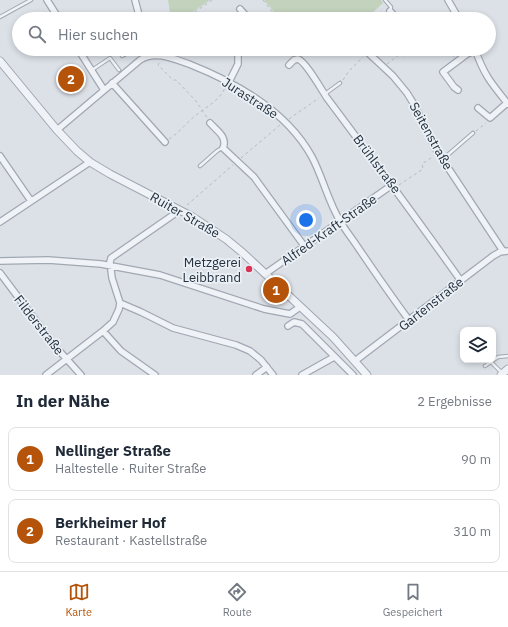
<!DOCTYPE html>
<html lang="de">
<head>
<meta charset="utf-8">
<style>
	:root { --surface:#fff; --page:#f6f6f7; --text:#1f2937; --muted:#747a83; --line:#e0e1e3; --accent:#b45309 }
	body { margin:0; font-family:"IBM Plex Sans",sans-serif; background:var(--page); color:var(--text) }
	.controls { position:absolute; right:12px; bottom:12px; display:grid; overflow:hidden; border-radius:8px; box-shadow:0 2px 6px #0003 }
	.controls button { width:36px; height:36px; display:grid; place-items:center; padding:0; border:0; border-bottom:1px solid var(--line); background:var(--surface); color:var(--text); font:20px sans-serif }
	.you { position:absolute; left:306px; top:220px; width:14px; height:14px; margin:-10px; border:3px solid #fff; border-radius:50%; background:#1a73e8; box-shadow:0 0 0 6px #1a73e833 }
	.badge { display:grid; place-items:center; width:26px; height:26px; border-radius:50%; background:var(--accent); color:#fff; font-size:13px; font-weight:700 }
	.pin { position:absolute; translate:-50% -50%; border:2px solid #fff; box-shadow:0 1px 4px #0006 }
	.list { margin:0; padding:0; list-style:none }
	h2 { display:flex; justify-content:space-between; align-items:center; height:52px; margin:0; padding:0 16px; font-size:17px }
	h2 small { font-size:13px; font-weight:400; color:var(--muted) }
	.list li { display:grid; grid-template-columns:26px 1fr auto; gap:12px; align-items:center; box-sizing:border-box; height:64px; margin:0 8px 8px; padding:0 8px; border:1px solid var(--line); border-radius:8px }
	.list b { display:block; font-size:15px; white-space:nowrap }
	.list p { margin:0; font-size:13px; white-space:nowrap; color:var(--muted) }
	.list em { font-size:13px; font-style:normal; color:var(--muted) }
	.icon { flex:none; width:22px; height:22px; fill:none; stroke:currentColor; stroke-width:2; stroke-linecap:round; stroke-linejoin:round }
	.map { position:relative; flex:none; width:508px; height:375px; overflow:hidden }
	.search { position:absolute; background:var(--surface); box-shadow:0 2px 6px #0003; left:12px; right:12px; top:12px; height:44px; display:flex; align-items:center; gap:10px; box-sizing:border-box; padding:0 14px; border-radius:22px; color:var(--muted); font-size:15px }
	.sheet { height:196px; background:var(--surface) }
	nav { display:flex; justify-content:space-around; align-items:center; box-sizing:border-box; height:56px; border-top:1px solid var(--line); background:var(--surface); font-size:11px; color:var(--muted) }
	nav a { display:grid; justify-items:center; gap:2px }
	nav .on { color:var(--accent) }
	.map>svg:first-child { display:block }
</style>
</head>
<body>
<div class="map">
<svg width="508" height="375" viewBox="0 0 508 375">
	<rect width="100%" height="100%" fill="#dce1e8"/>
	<path fill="#c3d2bc" d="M168,0H210L183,19H171Z
		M264,0H381L383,3L370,15L373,19H288L286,16L280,19Z"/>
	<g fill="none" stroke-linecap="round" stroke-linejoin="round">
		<defs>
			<path id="service" d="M385,0L391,7L390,11
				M0,17L31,0
				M122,56L136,49
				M92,70L110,58L119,70
				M325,94L340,83
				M443,159L473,133
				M200,166L217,151L222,148
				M491,362L502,373
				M485,366L498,357L508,356"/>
			<path id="minor" d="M47,0L59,19
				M135,0L140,19
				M448,0L459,19
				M240,9L249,19
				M390,11L397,19
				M78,49L104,90
				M147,49L148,56
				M364,49L393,76L407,93L415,106L435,148L503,251
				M475,49C484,75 491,83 508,104
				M404,52L407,49
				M289,65L294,60L298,59C306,62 321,89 327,98C372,158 417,219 461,281
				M229,82L238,64V55L241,49
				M112,83L165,142
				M458,90L454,87L443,72L467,54L476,50
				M478,108L490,118L507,103
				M210,123C216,130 228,137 223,148L254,177L305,247
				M57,130L140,60C155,50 174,59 189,64C237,83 287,111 312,157C323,178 328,201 340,221C345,230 352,238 357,246C374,271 391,296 409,320
				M0,156L31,201
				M0,222L90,162
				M0,261L48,260L75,262L101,264L160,275L264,309L290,314L300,307
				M0,273L54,345L81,375
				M265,274L392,185
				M120,303L141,312L173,328L236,345L250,351L261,360L273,375
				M288,326L294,322L302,324L353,375
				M103,331L121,351L155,375
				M355,361L493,256L500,252L508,251
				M46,375L103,331L113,322L119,309L120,303L112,278L110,262L111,258L173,215L177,209
				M256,375L267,367
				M302,375L334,357"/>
			<path id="tertiary" d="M0,61L57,130L77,151L90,162L110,174L191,216L226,239L243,253L333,337L367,375
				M501,375L508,369"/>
		</defs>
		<use href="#service" stroke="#a1a8b2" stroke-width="4.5"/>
		<use href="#minor" stroke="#a1a8b2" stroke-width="8"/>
		<use href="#tertiary" stroke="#a1a8b2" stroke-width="9"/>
		<path stroke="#b6bcc3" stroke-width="1" stroke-dasharray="3 3" stroke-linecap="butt" d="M263,0L278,19
			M185,19L212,0
			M263,19L271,11
			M297,49L298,53
			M449,49L454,57
			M159,63L158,65L173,80H176L196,101L208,119
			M387,64L399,55
			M343,80L349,71L363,57
			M289,119L319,98
			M476,131L486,123
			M169,139C179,133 186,123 195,116C206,107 219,101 225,88
			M241,158L280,125
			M399,185L423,169L422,164L434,156
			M187,205L233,165"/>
		<use href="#service" stroke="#eff2f6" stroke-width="2.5"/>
		<use href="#minor" stroke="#eff2f6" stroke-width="5.5"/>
		<use href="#tertiary" stroke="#eff2f6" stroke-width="7"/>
	</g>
	<circle fill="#da3355" stroke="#ebf0f5" stroke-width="1.5" cx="249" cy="269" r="4"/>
	<g text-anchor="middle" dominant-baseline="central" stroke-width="3.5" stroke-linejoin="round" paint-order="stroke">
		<g font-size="13" fill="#24303f" stroke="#ebf0f5">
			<text transform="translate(250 98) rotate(33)">Jurastraße</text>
			<text transform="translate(431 136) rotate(61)">Seitenstraße</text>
			<text transform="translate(377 164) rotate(53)">Brühlstraße</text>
			<text transform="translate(185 215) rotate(30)">Ruiter Straße</text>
			<text transform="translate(329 230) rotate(-35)">Alfred-Kraft-Straße</text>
			<text transform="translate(431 304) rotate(-38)">Gartenstraße</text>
			<text transform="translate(39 325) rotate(52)">Filderstraße</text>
		</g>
		<g font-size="13" fill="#24303f" stroke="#ebf0f5" text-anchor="end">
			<text x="241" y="262">Metzgerei<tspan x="241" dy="15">Leibbrand</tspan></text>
		</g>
	</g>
</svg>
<div class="controls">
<button><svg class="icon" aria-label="layers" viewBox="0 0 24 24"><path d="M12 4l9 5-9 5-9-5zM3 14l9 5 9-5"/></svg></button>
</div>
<div class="you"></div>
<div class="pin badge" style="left:276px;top:290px">1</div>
<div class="pin badge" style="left:71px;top:79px">2</div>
<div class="search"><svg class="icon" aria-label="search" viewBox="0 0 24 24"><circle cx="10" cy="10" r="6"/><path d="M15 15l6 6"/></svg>Hier suchen</div>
</div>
<section class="sheet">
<h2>In der Nähe<small>2 Ergebnisse</small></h2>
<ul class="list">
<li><span class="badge">1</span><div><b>Nellinger Straße</b><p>Haltestelle · Ruiter Straße</p></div><em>90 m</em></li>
<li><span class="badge">2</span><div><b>Berkheimer Hof</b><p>Restaurant · Kastellstraße</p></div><em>310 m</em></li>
</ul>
</section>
<nav>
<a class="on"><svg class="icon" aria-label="map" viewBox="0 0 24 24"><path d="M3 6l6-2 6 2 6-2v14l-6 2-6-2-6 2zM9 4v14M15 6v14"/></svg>Karte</a>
<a><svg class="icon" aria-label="directions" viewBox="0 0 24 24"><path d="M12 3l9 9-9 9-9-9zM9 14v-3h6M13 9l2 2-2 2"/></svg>Route</a>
<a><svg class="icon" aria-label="saved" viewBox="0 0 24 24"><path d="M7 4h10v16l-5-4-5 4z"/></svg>Gespeichert</a>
</nav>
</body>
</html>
